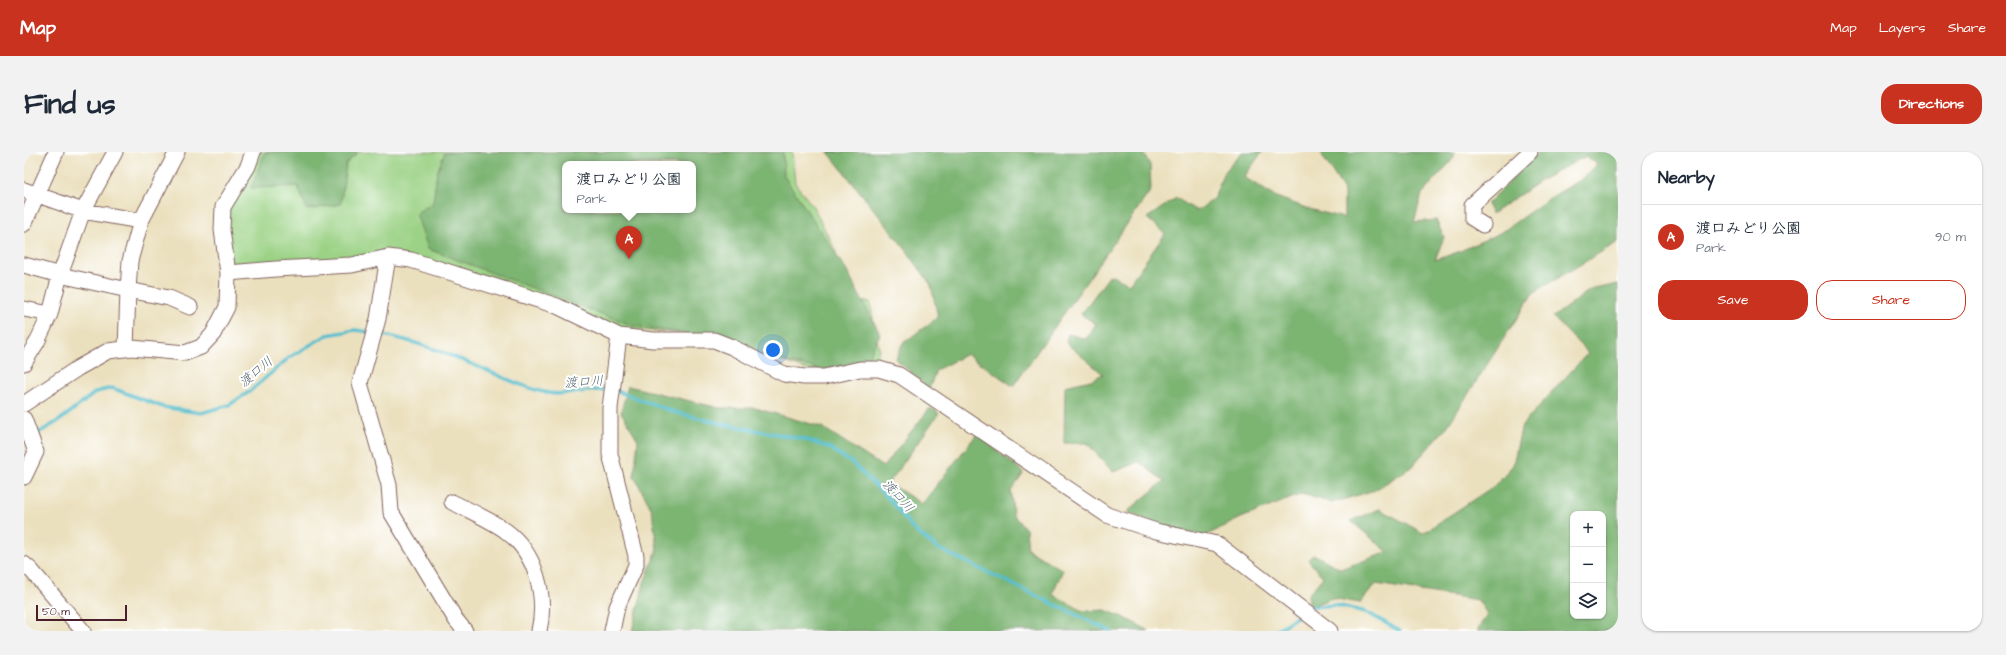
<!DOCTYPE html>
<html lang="en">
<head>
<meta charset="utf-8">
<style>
	:root { --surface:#fff; --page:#f2f2f3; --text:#1f2937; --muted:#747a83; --line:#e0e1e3; --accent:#c8321e }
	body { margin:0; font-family:"Architects Daughter","Klee One",sans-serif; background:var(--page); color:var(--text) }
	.controls { position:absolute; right:12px; bottom:12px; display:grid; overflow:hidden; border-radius:8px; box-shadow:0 1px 3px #0004 }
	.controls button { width:36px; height:36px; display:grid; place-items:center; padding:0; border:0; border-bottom:1px solid var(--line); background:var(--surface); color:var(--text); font:20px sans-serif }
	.scale { position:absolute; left:12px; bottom:10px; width:91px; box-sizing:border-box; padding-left:4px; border:2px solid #4a1f2b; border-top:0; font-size:11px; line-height:14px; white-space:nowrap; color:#4a1f2b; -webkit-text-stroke:3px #fff; paint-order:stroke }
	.you { position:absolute; left:749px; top:198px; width:14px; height:14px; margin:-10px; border:3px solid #fff; border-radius:50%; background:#1a73e8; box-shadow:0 0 0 6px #1a73e833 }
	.badge { display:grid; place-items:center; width:26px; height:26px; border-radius:50%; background:var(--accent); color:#fff; font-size:13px; font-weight:700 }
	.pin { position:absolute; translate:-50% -33px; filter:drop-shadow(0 1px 2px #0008) }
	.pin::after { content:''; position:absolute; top:21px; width:14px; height:12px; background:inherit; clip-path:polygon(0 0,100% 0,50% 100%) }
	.popup { position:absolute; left:538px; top:9px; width:134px; height:52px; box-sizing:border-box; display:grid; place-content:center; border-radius:8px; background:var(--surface); filter:drop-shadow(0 1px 3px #0005); font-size:13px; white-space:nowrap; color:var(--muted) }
	.popup b { font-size:15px; color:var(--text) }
	.popup::after { content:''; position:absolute; left:50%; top:100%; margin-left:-8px; border:8px solid transparent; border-top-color:var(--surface) }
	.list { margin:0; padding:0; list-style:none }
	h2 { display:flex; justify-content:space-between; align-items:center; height:52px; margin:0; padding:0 16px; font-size:17px }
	h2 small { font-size:13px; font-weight:400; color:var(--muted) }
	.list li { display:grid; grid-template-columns:26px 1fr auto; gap:12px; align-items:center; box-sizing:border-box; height:64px; padding:0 16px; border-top:1px solid var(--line) }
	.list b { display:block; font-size:15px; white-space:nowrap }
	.list p { margin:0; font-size:13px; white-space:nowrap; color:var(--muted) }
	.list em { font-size:13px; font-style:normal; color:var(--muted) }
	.actions { display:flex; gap:8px; padding:12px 16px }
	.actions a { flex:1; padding:9px 0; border:1px solid var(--accent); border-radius:16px; text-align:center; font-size:14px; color:var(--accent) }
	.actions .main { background:var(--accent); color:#fff }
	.icon { flex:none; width:22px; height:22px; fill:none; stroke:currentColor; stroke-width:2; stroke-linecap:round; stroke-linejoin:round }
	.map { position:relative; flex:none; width:1594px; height:479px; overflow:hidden; border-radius:16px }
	header { display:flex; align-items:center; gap:24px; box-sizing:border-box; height:56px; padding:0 20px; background:var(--accent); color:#fff }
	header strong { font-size:19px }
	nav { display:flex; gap:22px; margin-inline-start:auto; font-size:14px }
	.intro { display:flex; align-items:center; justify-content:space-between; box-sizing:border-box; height:96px; padding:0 24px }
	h1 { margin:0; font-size:28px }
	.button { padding:10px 18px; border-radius:16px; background:var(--accent); color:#fff; font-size:14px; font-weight:700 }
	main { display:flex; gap:24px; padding:0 24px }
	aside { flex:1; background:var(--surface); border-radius:16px; box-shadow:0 1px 3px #0004 }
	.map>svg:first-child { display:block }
</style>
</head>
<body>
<header>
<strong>Map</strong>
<nav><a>Map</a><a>Layers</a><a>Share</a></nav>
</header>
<div class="intro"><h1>Find us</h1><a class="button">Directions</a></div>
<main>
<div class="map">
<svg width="1594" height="479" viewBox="0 0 1594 479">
	<rect width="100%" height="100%" fill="#fff"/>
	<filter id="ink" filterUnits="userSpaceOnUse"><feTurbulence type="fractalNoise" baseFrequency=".025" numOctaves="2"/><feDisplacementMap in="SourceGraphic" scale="8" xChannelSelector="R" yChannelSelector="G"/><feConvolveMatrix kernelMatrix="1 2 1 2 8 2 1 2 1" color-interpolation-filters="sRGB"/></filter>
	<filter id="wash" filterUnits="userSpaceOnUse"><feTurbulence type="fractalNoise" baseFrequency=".012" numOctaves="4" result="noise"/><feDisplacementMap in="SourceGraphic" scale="16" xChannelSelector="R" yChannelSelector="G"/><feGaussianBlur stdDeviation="0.9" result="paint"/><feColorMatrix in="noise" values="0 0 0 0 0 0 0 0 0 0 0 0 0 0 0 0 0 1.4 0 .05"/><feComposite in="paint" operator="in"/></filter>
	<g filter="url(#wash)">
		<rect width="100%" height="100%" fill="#ebe0be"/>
		<path fill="#9bd285" stroke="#727858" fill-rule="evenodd" d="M229,0H768L771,31L790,56L812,100L816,149L846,150L855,197L852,210L786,219L693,185L596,176L524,148L365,100L252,117L204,121L199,57ZM541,12H669V58H541Z"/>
		<path fill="#7cb472" stroke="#636a4e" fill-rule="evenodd" d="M241,0H334L322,12L317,52L283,58L274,34L227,36Z
			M421,0H759L760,24L822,118L856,182L844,206L799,218L754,208L691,186L610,174L404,97L392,61L409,51L413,20ZM541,12H669V58H541Z
			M804,0H1119L1126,13L1127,38L989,234L943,202L912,218L905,237L872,207L878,192L914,165L907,133L883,99Z
			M1218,0H1238L1220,25L1252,45L1285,57L1320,66V38L1296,0H1431L1429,7L1398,42L1390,70L1412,68L1420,85L1411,108L1434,100L1478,80L1524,47L1558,27L1573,12L1562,4L1517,28L1468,62L1463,52L1515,0H1594V90L1509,141L1423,275L1387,315L1351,338L1308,351L1278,342L1217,366L1181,384L1137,374L1103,360L1140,329L1115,310L1089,320L1063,291H1040L1041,234L1067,228L1079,222L1042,191L1044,182L1062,187L1072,172L1057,162L1086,123L1105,132L1141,82L1123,66L1152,46L1173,59L1190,47L1199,22Z
			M1594,132V479H1453L1463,462L1454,448L1352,432L1336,451L1308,446L1286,455L1284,443L1299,425L1284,408L1289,402L1317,417L1364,400L1327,369L1356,357L1399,381L1470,334L1489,313L1498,273L1564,201L1529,165L1566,138ZM1549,362H1579V464H1549Z
			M604,234L695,256H731L798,275L859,315L906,256L915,261L865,331L898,352L953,282L1000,321L987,339L989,363L1002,377L1004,398L1039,418L1028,442L1059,459L1081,458L1101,466L1125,479H608L620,431L633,398L628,358L610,324L614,288L597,260Z"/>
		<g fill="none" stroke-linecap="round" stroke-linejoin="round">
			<path stroke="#53bece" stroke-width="3.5" d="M354,182C391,188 429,204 464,219C483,227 503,237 524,241C545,245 564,236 585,238
				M593,239L650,260L703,273L780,287L806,296L828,311L864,346L890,378L913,396L1086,479
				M11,283L36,268L72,240L88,236L139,255L177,261L205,253L225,240L266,205L303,183L331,178L346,180
				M1287,455L1311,453L1342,460L1376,479
				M1251,479L1277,462"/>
		</g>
	</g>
	<g filter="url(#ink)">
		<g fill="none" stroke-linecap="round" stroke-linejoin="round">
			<defs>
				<path id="minor" d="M0,38L59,59L117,69
					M0,72L32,0
					M1459,73L1448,66V53L1506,0
					M364,105L354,167L336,231L365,333L367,360L432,468L441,479
					M0,113L36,123L104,138L106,109L117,69L153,0
					M204,121L252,117L328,113L364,105L387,108L533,154L595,184L629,188H690L708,195L760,222L780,225H800L836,217H855L875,223L1083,363L1132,379L1193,392L1306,479
					M0,157L26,162
					M102,197L104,138L145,146L166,155
					M0,211L13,190L26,162L36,123L59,59L91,0
					M0,252L54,216L84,199L108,196L161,201L177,195L189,182L203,155L204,121L198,78L199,55L224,14L229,0
					M0,267L12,300L0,325
					M428,350C446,359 465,367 482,379C512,401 523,444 515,479
					M0,412L7,418L59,479
					M588,479L593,455L612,413V404L586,302V256L595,184"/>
			</defs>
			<use href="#minor" stroke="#82635e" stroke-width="17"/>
			<use href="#minor" stroke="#fff" stroke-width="15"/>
		</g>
	</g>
	<g text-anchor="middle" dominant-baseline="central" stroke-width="4" stroke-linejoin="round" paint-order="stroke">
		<g font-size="13" font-style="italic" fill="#4e5f6c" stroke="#fff">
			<text transform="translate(232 220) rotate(-40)">渡口川</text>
			<text transform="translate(560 230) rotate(-4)">渡口川</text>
			<text transform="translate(874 344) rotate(48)">渡口川</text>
		</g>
	</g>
</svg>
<div class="controls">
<button>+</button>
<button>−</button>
<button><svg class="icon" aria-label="layers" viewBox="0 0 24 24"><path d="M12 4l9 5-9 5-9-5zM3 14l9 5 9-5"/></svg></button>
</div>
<div class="scale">50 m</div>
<div class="you"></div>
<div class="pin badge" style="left:605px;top:107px">A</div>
<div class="popup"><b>渡口みどり公園</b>Park</div>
</div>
<aside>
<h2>Nearby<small></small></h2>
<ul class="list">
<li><span class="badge">A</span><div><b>渡口みどり公園</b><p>Park</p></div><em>90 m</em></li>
</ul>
<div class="actions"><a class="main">Save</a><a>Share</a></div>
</aside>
</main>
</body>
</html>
